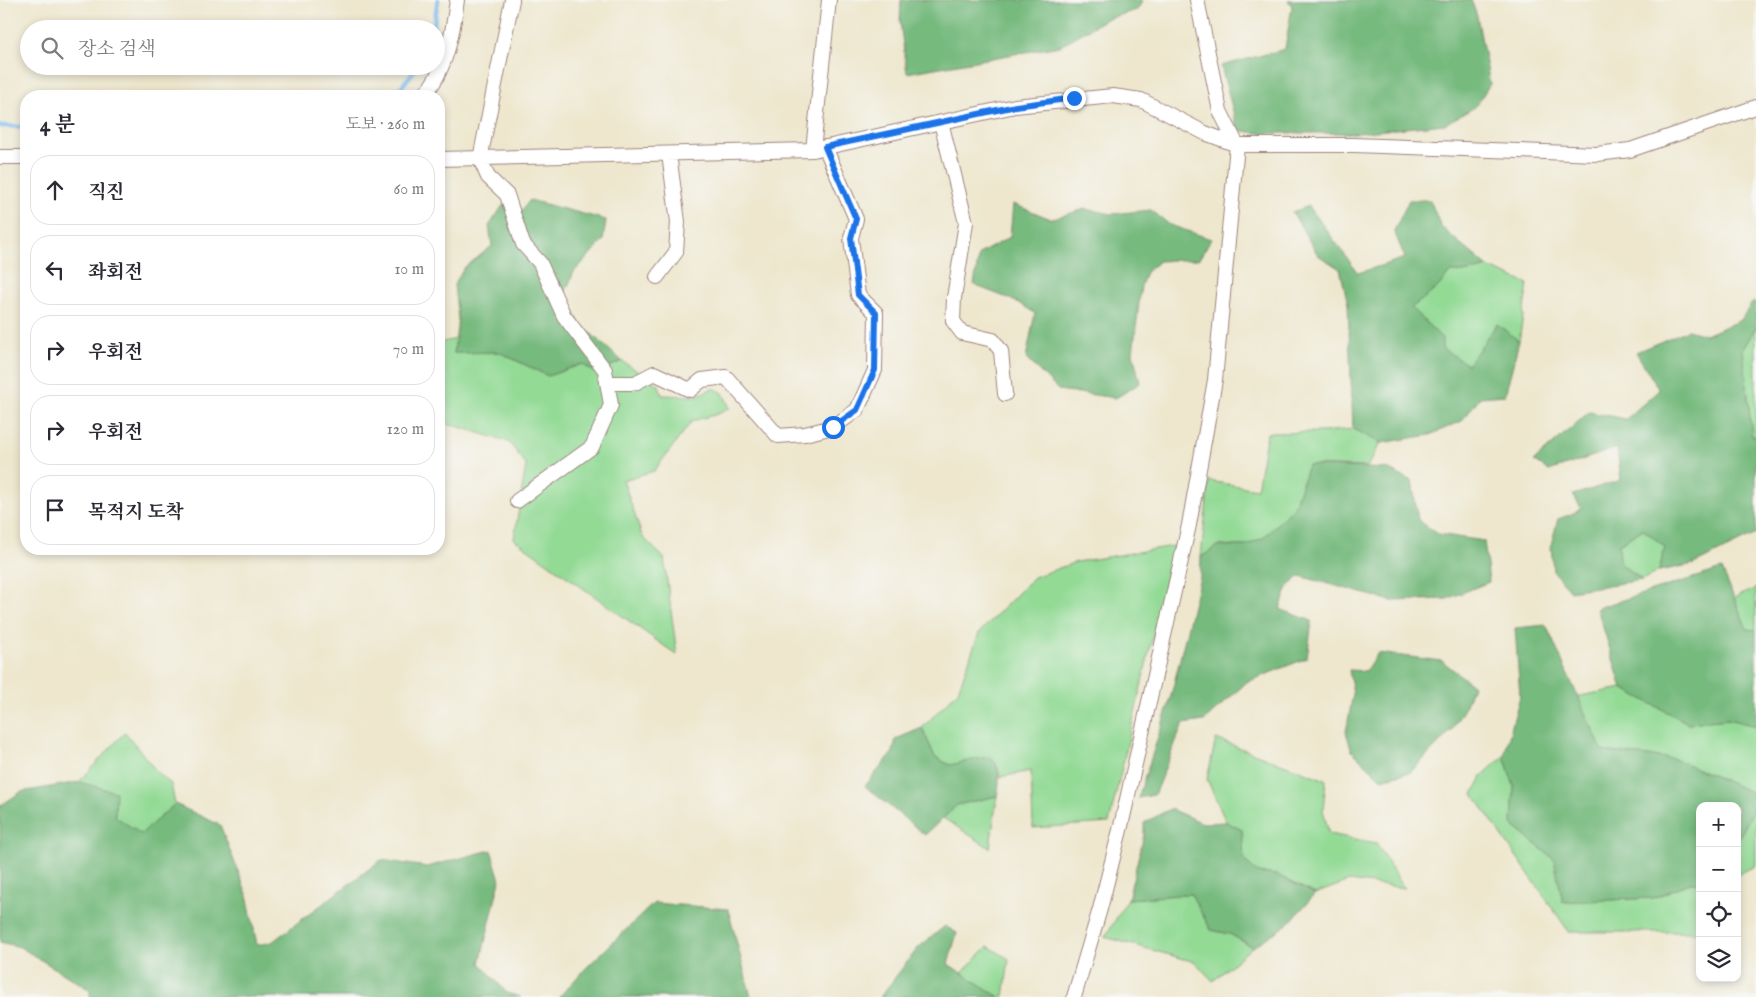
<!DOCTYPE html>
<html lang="ko">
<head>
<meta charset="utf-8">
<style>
	:root { --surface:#fff; --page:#f2f2f3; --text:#2b2b33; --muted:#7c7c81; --line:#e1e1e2 }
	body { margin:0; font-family:"IM FELL English","Noto Serif KR",serif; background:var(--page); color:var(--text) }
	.controls { position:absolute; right:15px; bottom:15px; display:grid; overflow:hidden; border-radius:10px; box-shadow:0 2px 8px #0003 }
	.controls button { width:45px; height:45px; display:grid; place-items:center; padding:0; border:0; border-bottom:1px solid var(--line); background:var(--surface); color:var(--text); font:25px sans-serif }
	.stop { position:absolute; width:15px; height:15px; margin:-11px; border:4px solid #1a73e8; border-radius:50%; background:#fff }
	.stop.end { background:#1a73e8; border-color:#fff; box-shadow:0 1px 5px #0008 }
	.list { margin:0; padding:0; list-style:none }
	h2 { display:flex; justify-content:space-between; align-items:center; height:65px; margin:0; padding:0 20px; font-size:21px }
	h2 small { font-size:16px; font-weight:400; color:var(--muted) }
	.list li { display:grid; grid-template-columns:32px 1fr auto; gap:15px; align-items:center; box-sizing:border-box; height:70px; margin:0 10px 10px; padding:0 10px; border:1px solid var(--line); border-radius:20px }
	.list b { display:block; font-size:19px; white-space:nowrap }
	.list em { font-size:16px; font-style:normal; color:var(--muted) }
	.icon { flex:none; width:28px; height:28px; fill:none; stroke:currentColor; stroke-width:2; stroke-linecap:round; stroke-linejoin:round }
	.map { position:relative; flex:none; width:1756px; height:997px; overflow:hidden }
	.search { position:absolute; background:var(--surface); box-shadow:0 2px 8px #0003; left:20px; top:20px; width:425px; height:55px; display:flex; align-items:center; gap:12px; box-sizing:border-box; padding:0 18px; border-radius:28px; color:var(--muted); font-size:19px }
	.panel { position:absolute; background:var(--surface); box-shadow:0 2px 8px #0003; left:20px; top:90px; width:425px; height:465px; border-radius:20px }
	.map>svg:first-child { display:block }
</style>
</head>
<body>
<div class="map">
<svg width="1756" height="997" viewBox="0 0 1756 997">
	<rect width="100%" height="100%" fill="#f6f6f2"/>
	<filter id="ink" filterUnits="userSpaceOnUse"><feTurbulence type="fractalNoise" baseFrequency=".02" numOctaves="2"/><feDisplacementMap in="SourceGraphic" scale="10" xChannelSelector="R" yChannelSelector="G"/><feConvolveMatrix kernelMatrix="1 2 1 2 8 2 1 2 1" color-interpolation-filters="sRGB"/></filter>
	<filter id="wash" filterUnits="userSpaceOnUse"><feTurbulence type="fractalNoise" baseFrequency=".0096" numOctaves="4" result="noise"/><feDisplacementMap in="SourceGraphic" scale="20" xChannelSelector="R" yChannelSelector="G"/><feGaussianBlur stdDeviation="1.12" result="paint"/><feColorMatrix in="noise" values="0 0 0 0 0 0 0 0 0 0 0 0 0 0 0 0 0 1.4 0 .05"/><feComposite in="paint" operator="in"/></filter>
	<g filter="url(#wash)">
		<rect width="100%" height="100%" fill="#eee7ce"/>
		<path fill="#93da95" stroke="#6e7c60" d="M1488,267L1528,284L1519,341L1497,324L1468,366L1442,348L1411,308L1436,289L1451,272H1468Z
			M1756,327V435L1752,437L1743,349Z
			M456,339L454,353L499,352L548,376L582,364L596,373L622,361L659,385L662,395L695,396L714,388L723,393L730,408L718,414L692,421L654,471L623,480L642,536L664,558L677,655L514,539L526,465L509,442L456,426L439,423V343Z
			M1353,429L1381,443L1367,467L1308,465L1294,507L1263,538L1245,546H1218L1201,557L1209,481L1257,489L1267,433L1323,432Z
			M1643,529L1665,547L1659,571L1642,580L1620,563L1619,544Z
			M1174,546L1109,823L1033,828L1031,771L1000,777L997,765L990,757L950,765L935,757L922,728L958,691L979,633L1034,577L1076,562Z
			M1756,588V630L1747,629L1734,598Z
			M1622,688L1688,723L1728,719L1756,726V794L1675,759L1602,751L1592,727L1570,698Z
			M125,732L157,772L171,784L175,804L141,834L114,816L79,782Z
			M1216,739L1326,780L1323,810L1329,834L1376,843L1404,888L1349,881L1315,894L1277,875L1258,873L1244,860L1242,830L1226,822L1207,779Z
			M1504,756L1514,786L1512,825L1554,859L1563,902L1653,898L1692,882L1700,883V932H1569L1473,794L1483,775Z
			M997,796L990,848L943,818L957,805Z
			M1756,806V866L1737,874V841Z
			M1191,894L1211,930L1230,934L1252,947L1213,981L1195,962L1105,937L1128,899Z
			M988,946L1009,959L1004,997H999L962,973Z"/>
		<path fill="#76ba7e" stroke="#606c54" d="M901,0H1143L1137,10L1106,19L1060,46L907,73L900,22Z
			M1288,0H1471L1477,16L1490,84L1475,107L1445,124L1356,133H1255L1238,130L1221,66L1285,49L1292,6Z
			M530,200L606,220L603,241L574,272L565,293L580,324L622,361L596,373L582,364L548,376L499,352L454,353L458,319L454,285L464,268L492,246L489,226L504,204L521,211Z
			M1409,200H1430L1441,227L1488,267L1468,272H1451L1436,289L1411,308L1442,338V348L1468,365L1497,324L1519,341L1505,395L1480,397L1462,421L1430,435L1381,443L1353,429L1348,304L1340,269L1318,255L1292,212L1309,206L1358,273L1405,258L1394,231Z
			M1013,204L1051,219L1085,209L1112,214L1151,210L1170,225L1211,239L1199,259L1159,261L1146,272L1141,286L1133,353L1140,383L1116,398L1058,390L1026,358L1035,313L1015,301L974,285L979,254L1010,237Z
			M1752,303H1756V327L1743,349L1752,436L1756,435V534L1694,564L1659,571L1665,547L1643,529L1619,544L1620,563L1642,580L1570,591L1553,571L1551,545L1558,519L1575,513L1581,508L1573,495L1621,480L1617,448L1549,471L1534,461L1589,412L1626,419L1659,390L1636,352L1688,330L1705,335L1741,320Z
			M1308,465L1387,469L1412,481L1418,520L1438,534L1484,541L1489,582L1447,599L1391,601L1300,576L1288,587L1280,609L1312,621L1307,658L1247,682L1204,721L1183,724L1154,795L1138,798L1169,704L1200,577L1201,557L1218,546H1245L1263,538L1294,507Z
			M1722,569L1747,629L1756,630V726L1728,719L1688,723L1622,688L1597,608Z
			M1546,625L1602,751L1675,759L1756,794V806L1737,841V806H1700V883L1692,882L1653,898L1563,902L1554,859L1512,825L1514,786L1504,756L1520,696L1515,628Z
			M1378,653L1442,661L1473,685L1466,705L1451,731L1411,772L1381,779L1352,751L1346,732L1353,694L1349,670L1366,671Z
			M922,728L935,757L950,765L990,756C1001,770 1000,780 997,796L957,805L925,835L865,786L893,752L896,739Z
			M79,782L116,792L115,816L141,834L175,804L220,825L247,894L257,945L272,942L381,860L427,867L491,850L500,880L480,963L507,993L521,997H90V990L20,947L0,942V806L21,792Z
			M1170,809L1203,823L1226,822L1242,830L1244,860L1258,873L1277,875L1315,894L1289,923L1253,947L1230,934L1211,930L1191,894L1128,899L1144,835V823Z
			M654,903L728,909L751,997H559L585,969Z
			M945,926L957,933L948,964L999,997H880L918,948Z"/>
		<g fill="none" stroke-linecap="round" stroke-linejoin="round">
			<path stroke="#78b8ed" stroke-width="4.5" d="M433,29L438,0
				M394,96L418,66
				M0,126L26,127"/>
		</g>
	</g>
	<g filter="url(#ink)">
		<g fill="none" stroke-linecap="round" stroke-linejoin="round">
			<defs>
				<path id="minor" d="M512,0L480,159L488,177L507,195L523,244L540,263L564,316L605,370L611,405L592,447L517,501
					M423,96C446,72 453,32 457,0
					M941,122L966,223L954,298L953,321L962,333L993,340L1001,351L1005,394
					M813,150L829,0
					M0,157H26
					M439,159L813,150L1015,106L1113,96L1141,100L1205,133L1237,145H1354L1597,154L1630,150L1756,107
					M657,277L676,252L678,222L669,154
					M607,383H635L654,373L690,390L702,380L726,377L778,436L805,434L833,427L857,410L875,370L876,313L858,295L851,238L856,219L825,147
					M1074,997L1100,909L1121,826L1189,525L1215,380L1237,145L1220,111L1197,0"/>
			</defs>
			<use href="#minor" stroke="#9c837c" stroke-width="16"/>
			<use href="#minor" stroke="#fff" stroke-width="14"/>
		</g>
	</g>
	<g fill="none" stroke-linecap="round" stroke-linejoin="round" filter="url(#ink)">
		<path stroke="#1a73e8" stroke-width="6" d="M833,427L857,410L875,370L876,313L858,295L851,238L856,219L825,147L1016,106L1074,98"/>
	</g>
</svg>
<div class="controls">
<button>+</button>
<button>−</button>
<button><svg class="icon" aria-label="locate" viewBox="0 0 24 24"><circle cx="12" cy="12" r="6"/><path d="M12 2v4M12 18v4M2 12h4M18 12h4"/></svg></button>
<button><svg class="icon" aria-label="layers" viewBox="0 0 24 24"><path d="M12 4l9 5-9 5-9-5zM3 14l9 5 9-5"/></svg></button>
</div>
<div class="stop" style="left:833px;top:427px"></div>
<div class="stop end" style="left:1074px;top:98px"></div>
<div class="search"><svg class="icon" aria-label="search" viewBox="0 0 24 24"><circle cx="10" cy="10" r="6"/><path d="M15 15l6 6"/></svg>장소 검색</div>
<section class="panel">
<h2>4 분<small>도보 · 260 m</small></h2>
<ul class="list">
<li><svg class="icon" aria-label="ahead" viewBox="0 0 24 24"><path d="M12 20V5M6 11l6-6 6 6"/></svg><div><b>직진</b></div><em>60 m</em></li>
<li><svg class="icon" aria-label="left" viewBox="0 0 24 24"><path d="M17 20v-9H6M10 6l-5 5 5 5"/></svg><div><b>좌회전</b></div><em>10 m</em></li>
<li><svg class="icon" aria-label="right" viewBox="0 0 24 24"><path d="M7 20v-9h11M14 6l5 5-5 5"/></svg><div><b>우회전</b></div><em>70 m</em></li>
<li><svg class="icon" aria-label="right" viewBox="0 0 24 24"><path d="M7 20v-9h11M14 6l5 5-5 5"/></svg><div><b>우회전</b></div><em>120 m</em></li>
<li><svg class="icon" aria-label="arrive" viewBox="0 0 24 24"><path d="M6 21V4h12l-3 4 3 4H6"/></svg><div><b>목적지 도착</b></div></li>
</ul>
</section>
</div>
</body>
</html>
